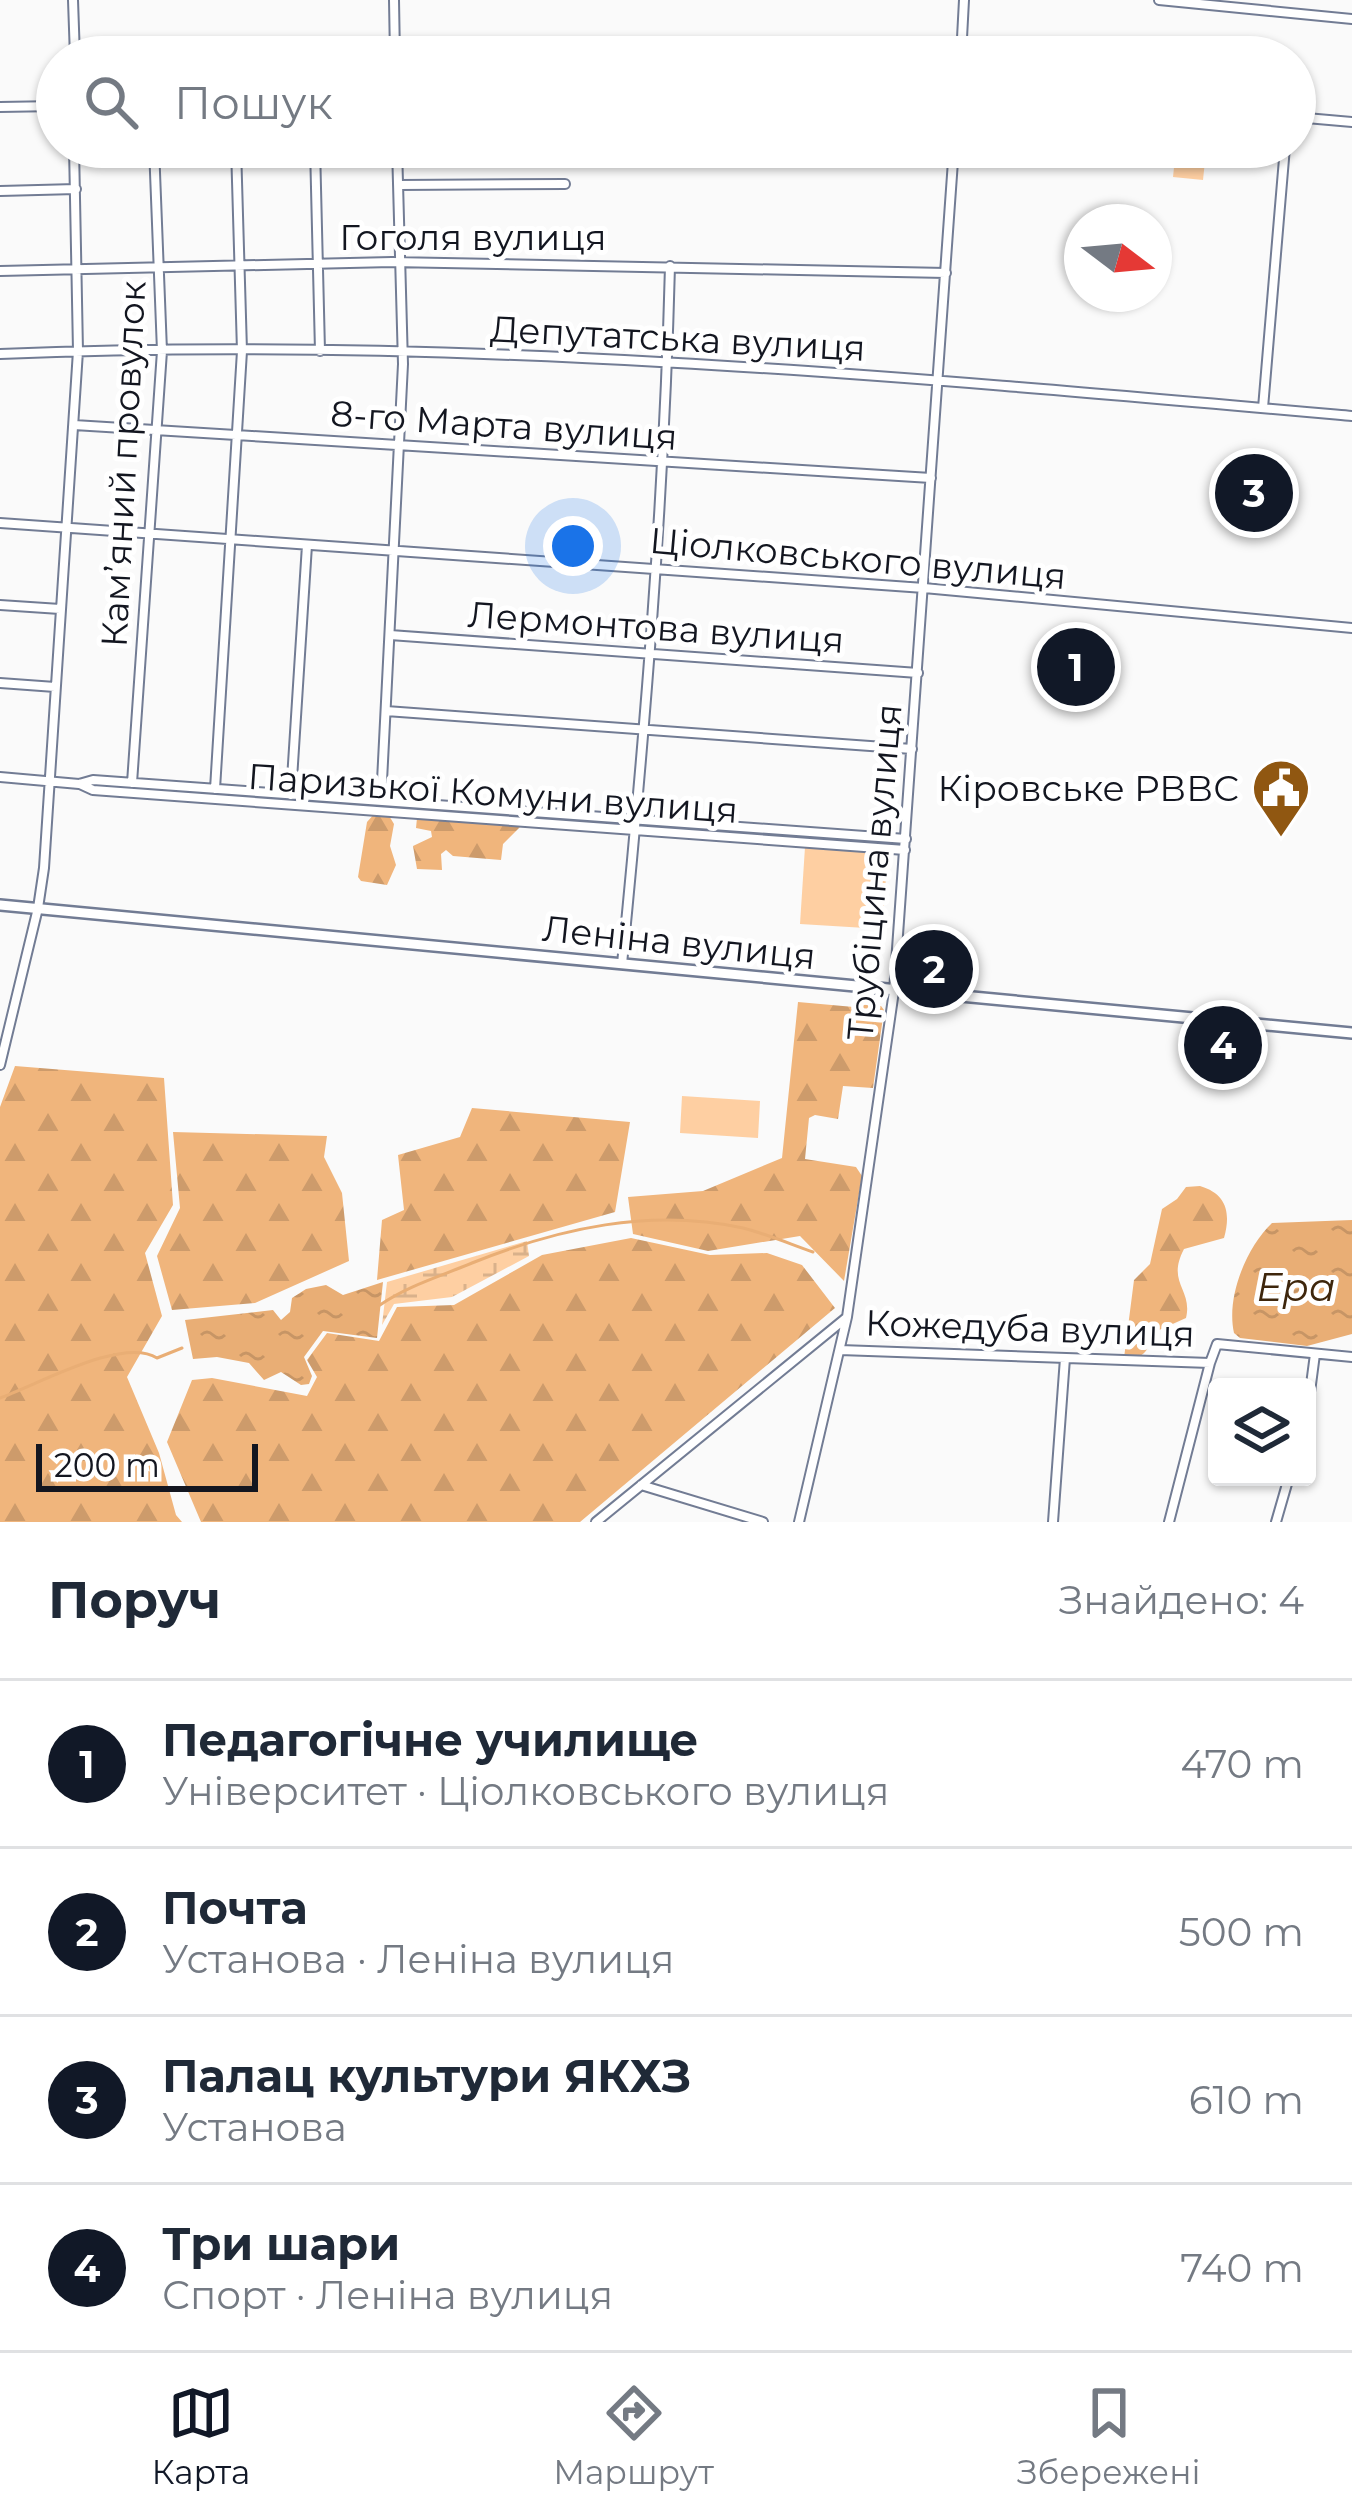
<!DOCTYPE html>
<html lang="uk">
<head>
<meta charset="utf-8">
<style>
	:root { --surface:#fff; --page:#f6f6f7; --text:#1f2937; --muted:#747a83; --line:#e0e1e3; --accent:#111827 }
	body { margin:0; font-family:Montserrat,sans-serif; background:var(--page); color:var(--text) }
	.controls { position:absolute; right:36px; bottom:36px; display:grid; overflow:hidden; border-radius:12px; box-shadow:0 3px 9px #0004 }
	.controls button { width:108px; height:108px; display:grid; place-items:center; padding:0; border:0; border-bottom:3px solid var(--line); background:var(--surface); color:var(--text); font:60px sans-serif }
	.compass { position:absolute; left:1064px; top:204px; width:108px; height:108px; border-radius:50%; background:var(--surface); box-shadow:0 3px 9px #0004; rotate:106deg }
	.scale { position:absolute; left:36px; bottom:30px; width:222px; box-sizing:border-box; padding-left:12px; border:6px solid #131620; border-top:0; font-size:33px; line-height:42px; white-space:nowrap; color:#131620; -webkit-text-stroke:9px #fff; paint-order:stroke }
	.you { position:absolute; left:573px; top:546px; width:42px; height:42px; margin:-30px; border:9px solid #fff; border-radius:50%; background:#1a73e8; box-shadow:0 0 0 18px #1a73e833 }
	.badge { display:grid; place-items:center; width:78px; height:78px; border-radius:50%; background:var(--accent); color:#fff; font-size:39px; font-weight:700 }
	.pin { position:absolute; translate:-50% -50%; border:6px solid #fff; box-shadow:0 3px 12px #0006 }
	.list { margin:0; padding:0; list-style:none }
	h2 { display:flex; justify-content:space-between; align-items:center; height:156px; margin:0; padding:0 48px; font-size:51px }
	h2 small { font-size:39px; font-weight:400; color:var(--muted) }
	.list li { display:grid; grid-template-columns:78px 1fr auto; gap:36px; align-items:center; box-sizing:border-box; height:168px; padding:0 48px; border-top:3px solid var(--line) }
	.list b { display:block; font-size:45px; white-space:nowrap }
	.list p { margin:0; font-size:39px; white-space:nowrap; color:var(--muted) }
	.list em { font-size:39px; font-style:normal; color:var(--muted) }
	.icon { flex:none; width:66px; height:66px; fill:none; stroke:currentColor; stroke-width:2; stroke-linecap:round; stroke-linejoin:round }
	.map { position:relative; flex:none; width:1352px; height:1522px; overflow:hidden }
	.search { position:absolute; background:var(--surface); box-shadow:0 3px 9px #0004; left:36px; right:36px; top:36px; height:132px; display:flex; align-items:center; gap:30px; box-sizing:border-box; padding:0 42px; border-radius:66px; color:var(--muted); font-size:45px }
	.sheet { height:828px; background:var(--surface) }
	nav { display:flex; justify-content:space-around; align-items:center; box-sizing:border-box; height:168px; border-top:3px solid var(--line); background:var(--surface); font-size:33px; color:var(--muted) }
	nav a { display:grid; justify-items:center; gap:6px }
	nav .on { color:var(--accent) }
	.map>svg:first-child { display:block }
</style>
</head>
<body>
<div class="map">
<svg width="1352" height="1522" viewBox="0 0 1352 1522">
	<defs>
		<pattern id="forest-firs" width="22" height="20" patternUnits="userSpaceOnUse" patternTransform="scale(3)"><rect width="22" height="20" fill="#f0b57c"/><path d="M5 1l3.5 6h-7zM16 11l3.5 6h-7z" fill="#cd9b6b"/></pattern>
		<pattern id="wetland-marsh" width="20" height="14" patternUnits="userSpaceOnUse" patternTransform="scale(3)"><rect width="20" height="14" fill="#fecfa2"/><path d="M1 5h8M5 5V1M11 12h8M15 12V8" fill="none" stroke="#d9b18b"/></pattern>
		<pattern id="water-ripples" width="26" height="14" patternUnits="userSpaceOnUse" patternTransform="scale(3)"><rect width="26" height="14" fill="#e9ae75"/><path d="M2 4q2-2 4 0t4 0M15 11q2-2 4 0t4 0" fill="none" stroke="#c79565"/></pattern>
	</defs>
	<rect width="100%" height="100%" fill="#fafafa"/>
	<path fill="url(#forest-firs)" d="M375,813L388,814L394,824L390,846L396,865L387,885L361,881L358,877L367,822Z
		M417,818L519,824L520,827L503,844L501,860L453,856L446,850L441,854L442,870L417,869L413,846L432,837L431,831L416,828Z
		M798,1002L854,1007L855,1004L881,1006L884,1010L873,1088L843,1086L838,1119L815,1115L809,1118L805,1159L856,1167L862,1176L844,1281L800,1236L708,1251L633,1234L628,1197L703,1191L782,1158Z
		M15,1066L164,1078L173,1205L145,1253L162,1316L127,1377L159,1453L176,1515L182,1522H0V1107Z
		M472,1108L630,1122L615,1212L377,1280L382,1220L404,1210L398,1155L460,1137Z
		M173,1132L327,1136L324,1157L342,1193L349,1261L255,1303L172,1310L157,1256L180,1208Z
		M1200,1186C1227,1194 1231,1213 1224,1238L1184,1249C1166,1283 1193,1289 1186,1318L1157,1331C1147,1348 1147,1360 1124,1358L1134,1280L1150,1264L1162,1209L1177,1199L1186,1187Z
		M631,1238L710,1255L767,1253L802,1265L835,1308L580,1522H201L167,1442L192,1380L212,1378L307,1396L317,1377L307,1360L327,1333L379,1341L397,1307L454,1305L542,1255Z"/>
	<path fill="url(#wetland-marsh)" d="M527,1241L529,1256L452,1297L394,1304L382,1325L387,1282Z"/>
	<path fill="#fecfa2" d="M1175,158L1205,161L1203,180L1173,177Z
		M805,847L888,852L882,929L800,924Z
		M682,1096L760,1101L758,1138L680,1133Z"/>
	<path fill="url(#water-ripples)" d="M1352,1220V1334L1307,1346L1240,1338L1234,1333C1226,1297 1246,1248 1272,1223Z
		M383,1282L377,1338L323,1331L304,1357L312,1376L309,1384L301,1385L281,1372L264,1380L249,1363L217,1357L193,1359L185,1320L273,1310L281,1320L290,1312L292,1298L306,1289L326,1285L343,1295Z"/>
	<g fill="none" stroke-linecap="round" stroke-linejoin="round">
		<path stroke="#e9ae75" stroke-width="3" d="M380,1305C407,1286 441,1276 472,1263C559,1228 650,1208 743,1228C767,1234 790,1244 813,1252
			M0,1398C37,1385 123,1336 157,1358L182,1348"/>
		<defs>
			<path id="minor" d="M73,0L75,57
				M394,0L395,57
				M1159,0L1352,19
				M961,57L964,0
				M0,107L57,106
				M1295,117L1352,122
				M315,147L320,351
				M399,185L565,184
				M0,191L76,189
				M0,271L392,262L946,273
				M0,354C451,335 903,376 1352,416
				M1263,408L1285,147
				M74,425L931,478
				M0,523L924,588L1352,628
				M0,605L60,609
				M390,635L918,673
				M0,683L55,687
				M386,711L912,749
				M0,777L79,784L93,780L906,839
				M132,783L162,351L154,147
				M80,784L93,790L905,850
				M215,789L242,351L236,147
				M291,795L307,545
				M381,801L403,364L397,147
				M622,964C645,732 664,500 670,266
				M0,1065L38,908L44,868L78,351L74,147
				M840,1350L1210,1363L1217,1344L1352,1357
				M1307,1415L1315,1354
				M641,1485L763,1522
				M596,1522L846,1318
				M799,1522L847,1317L894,991L954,147
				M1053,1522L1065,1358
				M1169,1522L1210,1363
				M1276,1522L1289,1477"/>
			<path id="major" d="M0,905L1352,1033"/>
		</defs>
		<use href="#minor" stroke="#727c94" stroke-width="12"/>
		<use href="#major" stroke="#727c94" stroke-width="14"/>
		<use href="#minor" stroke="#fff" stroke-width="8"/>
		<use href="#major" stroke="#fff" stroke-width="9"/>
	</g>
	<defs>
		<symbol id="civic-pin" viewBox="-11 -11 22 30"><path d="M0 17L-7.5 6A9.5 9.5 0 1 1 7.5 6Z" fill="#905711" stroke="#fff"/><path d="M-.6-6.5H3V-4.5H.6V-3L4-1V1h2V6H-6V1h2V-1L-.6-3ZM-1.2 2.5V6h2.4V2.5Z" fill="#fff"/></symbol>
	</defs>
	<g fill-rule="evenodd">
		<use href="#civic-pin" x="1248" y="755" width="66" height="90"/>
	</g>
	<g text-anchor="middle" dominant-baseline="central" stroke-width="10" stroke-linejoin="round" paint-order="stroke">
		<g font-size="36" fill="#131620" stroke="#fff">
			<text x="473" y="237">Гоголя вулиця</text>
			<text transform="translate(678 338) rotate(3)">Депутатська вулиця</text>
			<text transform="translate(504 425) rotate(4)">8-го Марта вулиця</text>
			<text transform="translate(123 464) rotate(-87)">Кам’яний провулок</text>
			<text transform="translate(858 558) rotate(5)">Ціолковського вулиця</text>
			<text transform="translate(656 627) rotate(4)">Лермонтова вулиця</text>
			<text transform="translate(493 793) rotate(4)">Паризької Комуни вулиця</text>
			<text transform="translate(874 872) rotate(-85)">Трубіцина вулиця</text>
			<text transform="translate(679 942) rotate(6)">Леніна вулиця</text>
			<text transform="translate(1030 1328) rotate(2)">Кожедуба вулиця</text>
		</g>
		<g font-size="36" fill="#131620" stroke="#fff" text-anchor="end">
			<text x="1239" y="788">Кіровське РВВС</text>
		</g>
		<g font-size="39" font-style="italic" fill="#3e260c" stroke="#fff">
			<text x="1296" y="1287">Ера</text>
		</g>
	</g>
</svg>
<div class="controls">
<button><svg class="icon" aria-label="layers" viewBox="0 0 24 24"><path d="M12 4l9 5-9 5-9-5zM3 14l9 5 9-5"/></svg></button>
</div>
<svg class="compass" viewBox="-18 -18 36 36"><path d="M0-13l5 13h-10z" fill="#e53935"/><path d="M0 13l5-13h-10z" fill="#747a83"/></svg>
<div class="scale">200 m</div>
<div class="you"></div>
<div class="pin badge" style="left:1076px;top:667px">1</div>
<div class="pin badge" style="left:934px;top:969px">2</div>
<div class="pin badge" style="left:1254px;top:493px">3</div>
<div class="pin badge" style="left:1223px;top:1045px">4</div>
<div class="search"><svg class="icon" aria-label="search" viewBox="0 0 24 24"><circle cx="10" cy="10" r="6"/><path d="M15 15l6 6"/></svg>Пошук</div>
</div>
<section class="sheet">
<h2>Поруч<small>Знайдено: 4</small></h2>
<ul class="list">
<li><span class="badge">1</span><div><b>Педагогічне училище</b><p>Університет · Ціолковського вулиця</p></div><em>470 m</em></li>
<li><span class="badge">2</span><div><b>Почта</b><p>Установа · Леніна вулиця</p></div><em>500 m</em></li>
<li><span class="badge">3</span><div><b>Палац культури ЯКХЗ</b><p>Установа</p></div><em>610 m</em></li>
<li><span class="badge">4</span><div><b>Три шари</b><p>Спорт · Леніна вулиця</p></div><em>740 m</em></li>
</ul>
</section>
<nav>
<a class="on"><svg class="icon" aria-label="map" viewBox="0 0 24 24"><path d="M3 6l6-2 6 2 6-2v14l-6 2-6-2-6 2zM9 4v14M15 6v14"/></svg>Карта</a>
<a><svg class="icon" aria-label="directions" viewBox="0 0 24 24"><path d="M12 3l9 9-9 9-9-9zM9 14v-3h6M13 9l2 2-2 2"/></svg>Маршрут</a>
<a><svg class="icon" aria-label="saved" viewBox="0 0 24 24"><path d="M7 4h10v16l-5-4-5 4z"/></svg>Збережені</a>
</nav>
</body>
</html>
